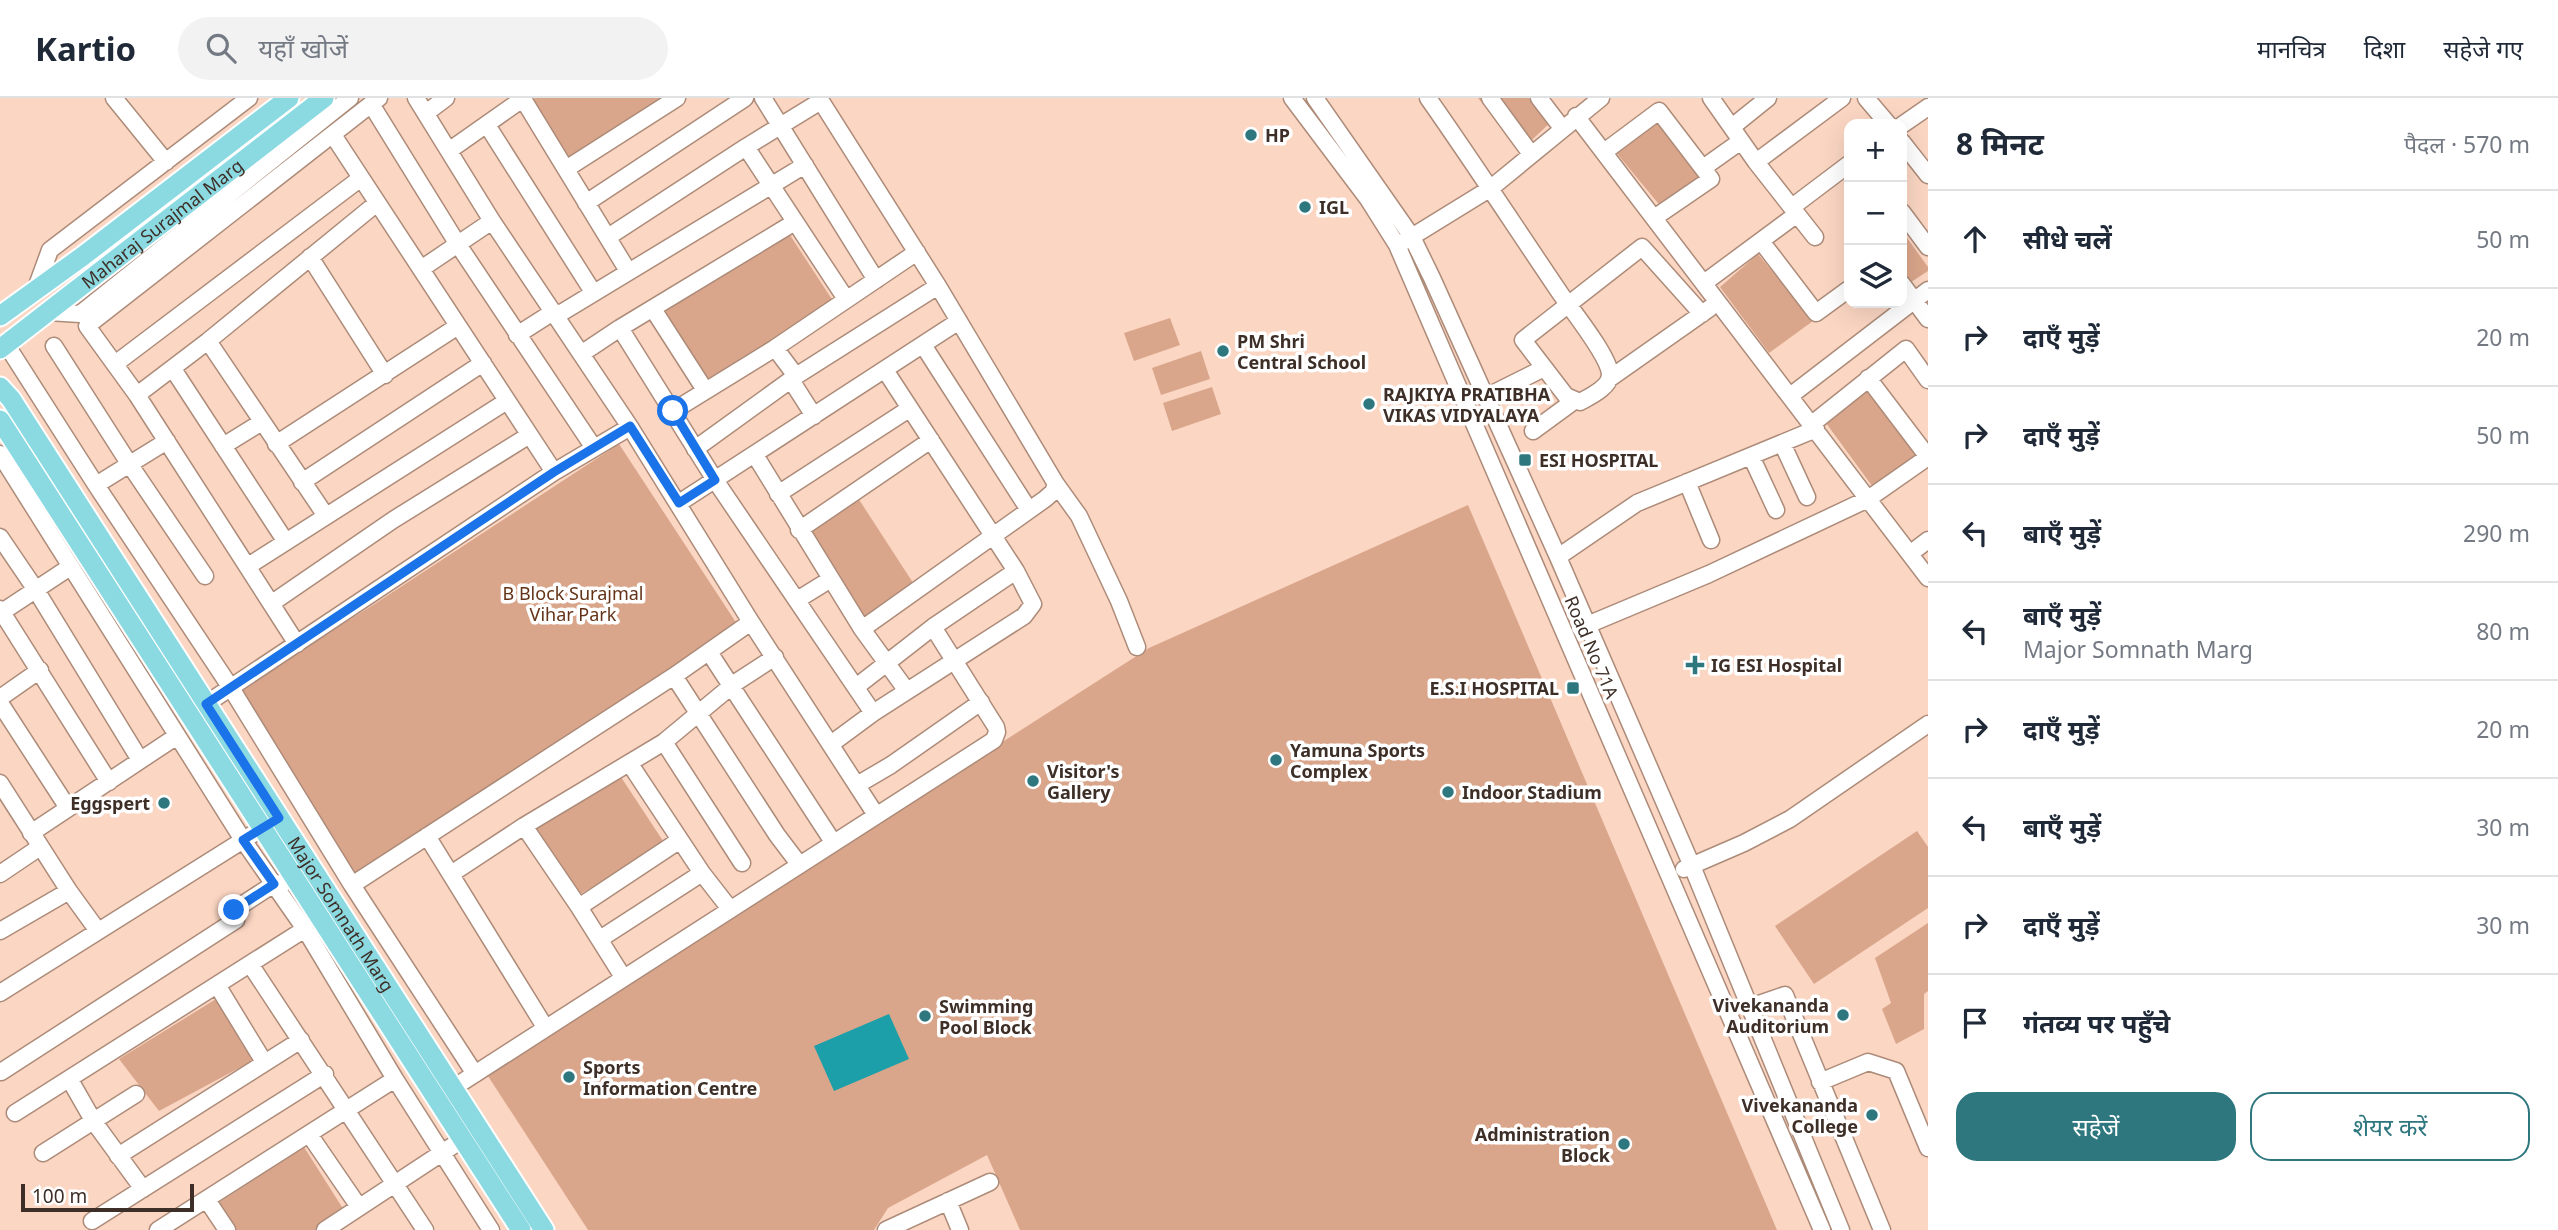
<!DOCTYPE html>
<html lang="hi">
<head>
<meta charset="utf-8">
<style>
	:root { --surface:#fff; --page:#f2f2f3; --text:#1f2937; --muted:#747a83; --line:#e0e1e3; --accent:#2e777e }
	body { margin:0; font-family:"Noto Sans","Noto Sans Devanagari",sans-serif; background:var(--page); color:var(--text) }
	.controls { position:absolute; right:21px; top:21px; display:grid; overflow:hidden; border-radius:14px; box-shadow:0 7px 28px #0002 }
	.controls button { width:63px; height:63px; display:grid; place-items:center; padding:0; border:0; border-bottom:2px solid var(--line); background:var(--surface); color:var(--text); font:35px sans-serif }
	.scale { position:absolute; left:21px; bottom:18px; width:173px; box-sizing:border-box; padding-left:7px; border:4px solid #3d2f27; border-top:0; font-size:19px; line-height:24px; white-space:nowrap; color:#3d2f27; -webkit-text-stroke:5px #fff; paint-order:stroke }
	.stop { position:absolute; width:21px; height:21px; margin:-16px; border:5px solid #1a73e8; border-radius:50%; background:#fff }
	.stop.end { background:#1a73e8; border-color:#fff; box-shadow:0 2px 7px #0008 }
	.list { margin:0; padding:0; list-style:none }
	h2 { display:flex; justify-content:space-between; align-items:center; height:91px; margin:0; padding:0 28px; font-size:30px }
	h2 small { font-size:23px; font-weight:400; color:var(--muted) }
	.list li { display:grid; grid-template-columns:46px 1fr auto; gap:21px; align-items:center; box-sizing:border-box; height:98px; padding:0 28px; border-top:2px solid var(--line) }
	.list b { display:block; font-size:26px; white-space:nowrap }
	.list p { margin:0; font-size:23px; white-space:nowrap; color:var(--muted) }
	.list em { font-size:23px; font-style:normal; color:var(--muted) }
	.actions { display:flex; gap:14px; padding:21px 28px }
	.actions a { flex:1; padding:16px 0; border:2px solid var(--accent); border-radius:21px; text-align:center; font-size:24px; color:var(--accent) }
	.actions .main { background:var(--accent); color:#fff }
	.icon { flex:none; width:38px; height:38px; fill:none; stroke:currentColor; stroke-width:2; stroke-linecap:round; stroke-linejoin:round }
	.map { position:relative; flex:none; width:1928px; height:1132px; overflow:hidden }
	header { display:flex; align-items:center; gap:42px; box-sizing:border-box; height:98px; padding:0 35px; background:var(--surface); border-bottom:2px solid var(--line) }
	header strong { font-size:33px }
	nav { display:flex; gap:38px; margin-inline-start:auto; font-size:24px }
	.search { width:490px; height:63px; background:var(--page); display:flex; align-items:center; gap:18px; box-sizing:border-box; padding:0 24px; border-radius:38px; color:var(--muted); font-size:26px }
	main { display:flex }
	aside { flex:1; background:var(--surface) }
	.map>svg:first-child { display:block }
</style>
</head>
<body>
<header>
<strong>Kartio</strong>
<div class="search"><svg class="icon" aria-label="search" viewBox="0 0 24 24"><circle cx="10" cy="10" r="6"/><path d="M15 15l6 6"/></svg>यहाँ खोजें</div>
<nav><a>मानचित्र</a><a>दिशा</a><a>सहेजे गए</a></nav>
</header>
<main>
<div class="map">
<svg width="1928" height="1132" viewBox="0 0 1928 1132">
	<rect width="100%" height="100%" fill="#fbd6c3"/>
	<path fill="#daa68b" d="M535,0H663L571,66L532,2Z
		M1478,0H1529L1550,25L1521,52Z
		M1658,20L1704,80L1662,110L1614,52Z
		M1902,133L1928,169V173L1902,190Z
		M788,134L835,206L703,286L660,213Z
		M1758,156L1813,223L1769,255L1720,189Z
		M1170,220L1180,247L1134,263L1124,235Z
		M1201,253L1210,281L1161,297L1152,270Z
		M1212,289L1221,316L1172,333L1163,305Z
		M1866,292L1922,364L1878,396L1826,325Z
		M619,346L737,526L667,575L354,777L236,593L373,507Z
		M858,400L919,494L858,532L795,439Z
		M1468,407L1777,1132H1020L987,1057L888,1110L874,1132H588L486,975L1149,550Z
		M619,676L665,746L570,802L524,735Z
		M1917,733L1928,749V810L1814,886L1775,828Z
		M1928,825V893L1924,896V931L1896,946L1882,911L1891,905L1875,860Z
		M216,901L254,962L159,1013L119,961Z
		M304,1049L347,1117L321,1132H226L212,1109Z"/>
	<path fill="#1c9fa9" d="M889,916L909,961L834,993L814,948Z"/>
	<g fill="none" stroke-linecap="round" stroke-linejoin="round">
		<defs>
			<path id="minor" d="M114,0L166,64
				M416,0L492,123L630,329L751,524L876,717
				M763,0L876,182
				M819,0L938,188L1056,386L1079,418L1119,503L1137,549
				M1292,0L1368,101L1397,147L1822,1132
				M1315,0L1412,139L1432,180L1558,459L1692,768L1841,1132
				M1428,0C1473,64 1516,130 1560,195C1571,211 1609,258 1610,276C1611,289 1589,299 1580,304L1566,298L1523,242L1642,149L1702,216
				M1490,0L1531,56
				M1539,0L1562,30
				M1711,0L1756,64L1815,139
				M1866,0L1888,26
				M523,1L628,173
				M371,6L457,145L594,350
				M426,15L446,0
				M1576,18L1928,480
				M487,27L593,194
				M1902,27L1928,9
				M1732,29L1768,0
				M333,37L554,374
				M1902,44L1928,77
				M746,49L846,201
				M450,52L524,0
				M1604,54L1659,13L1711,81L1654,120
				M1756,64L1842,0
				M1703,70L1741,43
				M566,71L677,0
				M586,105L745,0
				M1792,109L1849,66
				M1902,114L1928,149
				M608,139L746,49L821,3
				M1405,143L1491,90L1601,0
				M1761,143L1816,215L1849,191
				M310,159L385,277
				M421,171L492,123
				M1704,185L1797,116
				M1902,186L1928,221
				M35,193L50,152L249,0
				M653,211L705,292
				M48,214L80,216L350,0
				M620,230L715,382L873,615
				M517,237L553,214L561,215L805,67
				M208,243L326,418
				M6,246L96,387L231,590L352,787L475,976
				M923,247L1029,412
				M54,248L130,367L205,478
				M775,250L796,278
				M581,256L620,230L795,124
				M115,266L361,80
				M173,271L286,444
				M1868,280L1928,359
				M1609,281L1710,210
				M791,282L814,318
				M137,297L208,243L377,105
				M1790,298L1928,192
				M1486,299L1544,270
				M673,313L775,250L917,154
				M1812,326L1906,251L1928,282
				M1533,333L1574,303
				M1782,345L1807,399
				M276,346L458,228
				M223,348L262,324
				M695,351L796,278L938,188
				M0,356L243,742L305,831L395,981L491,1132
				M755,357L862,531L907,593
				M1751,358L1776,412
				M302,384L483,265
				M1687,384L1711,442
				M96,387L167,343
				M778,396L909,311
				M679,405L959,223
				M799,432L931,342
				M0,439L36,492L140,662
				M1911,455L1928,442
				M1558,459L1637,405L1816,331
				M248,468L507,303
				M797,502L831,481
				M272,505L393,422L528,338
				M0,511L109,684
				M2,514L70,469
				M1580,530L1709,476L1868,401L1928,359
				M862,531L1045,401L1053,394L1056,386
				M297,546L137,297L87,228L379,0
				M709,554L833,744
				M674,578L777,737L799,766
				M856,589L933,529L1016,473
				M0,600L40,572
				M0,605L68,710
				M206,606L554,374L630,329
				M664,644L742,765
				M831,646L873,615L1024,518L1033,506L1016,473L885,272
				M630,666L702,775L730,811
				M0,685L69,793L98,833
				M857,687L891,667L981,604
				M524,728L579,809L623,879
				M31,735L177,638
				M427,738L545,929
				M1684,771L1744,745L1790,721L1928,626
				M0,776L40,749
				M451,776L524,728L664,644L735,585L775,559
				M352,787L674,578L751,524
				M579,809L680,742
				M0,833L69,793
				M600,841L702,775
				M250,866L425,1132
				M217,887L264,964
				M0,895L253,736
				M1750,909L1785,897L1882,1132
				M1,974L236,822L234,812L274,786L284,785
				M70,982L94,1024L143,1091
				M1820,984L1868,964L1896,973L1928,1050
				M453,990L994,642L997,634L996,629L933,529
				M15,1015L305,831
				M309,1036L359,1109
				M43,1055L136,996
				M118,1058L301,942
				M207,1102L227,1132
				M948,1103L960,1132
				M92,1123L325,976
				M158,1132L395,981
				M325,1132L463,1041
				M886,1132L990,1084"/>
			<g id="major">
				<path d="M0,218L83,158L289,0"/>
				<path id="s1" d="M0,251L324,0"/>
				<path id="s2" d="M0,289L11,301L544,1132"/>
				<path d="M0,322L521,1132"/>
			</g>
		</defs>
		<use href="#minor" stroke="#ad8b79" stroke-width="19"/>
		<use href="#major" stroke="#fff" stroke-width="23"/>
		<use href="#minor" stroke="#fff" stroke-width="16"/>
		<use href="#major" stroke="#8bdae2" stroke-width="19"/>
	</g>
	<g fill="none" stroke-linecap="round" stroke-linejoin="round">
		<path stroke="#1a73e8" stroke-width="9" d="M234,812L274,786L243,742L279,720L206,606L554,374L630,328L679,405L715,382L673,313"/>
	</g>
	<g fill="#2e777e" stroke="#fff" stroke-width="2.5">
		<circle cx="1251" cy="37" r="7"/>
		<circle cx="1305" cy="109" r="7"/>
		<circle cx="1223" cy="253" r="7"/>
		<circle cx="1369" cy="306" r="7"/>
		<rect x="1518" y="355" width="14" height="14" rx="3.5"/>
		<path d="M1691.5 556.5h7v7h7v7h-7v7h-7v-7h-7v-7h7z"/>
		<rect x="1566" y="583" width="14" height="14" rx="3.5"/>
		<circle cx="1276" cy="662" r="7"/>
		<circle cx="1033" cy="683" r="7"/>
		<circle cx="1448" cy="694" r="7"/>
		<circle cx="164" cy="705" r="7"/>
		<circle cx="1843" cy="917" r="7"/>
		<circle cx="925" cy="918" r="7"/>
		<circle cx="569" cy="979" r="7"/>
		<circle cx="1872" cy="1017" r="7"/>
		<circle cx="1624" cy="1046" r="7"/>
	</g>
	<g text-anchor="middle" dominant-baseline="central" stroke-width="7" stroke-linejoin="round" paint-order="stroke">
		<g font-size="18" font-weight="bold" fill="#3d2f27" stroke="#fff" text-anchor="start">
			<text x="1265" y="37">HP</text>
			<text x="1319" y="109">IGL</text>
			<text x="1237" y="243">PM Shri<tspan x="1237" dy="21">Central School</tspan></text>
			<text x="1383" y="296">RAJKIYA PRATIBHA<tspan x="1383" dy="21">VIKAS VIDYALAYA</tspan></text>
			<text x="1539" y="362">ESI HOSPITAL</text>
			<text x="1711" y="567">IG ESI Hospital</text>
			<text x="1559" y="590" text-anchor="end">E.S.I HOSPITAL</text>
			<text x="1290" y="652">Yamuna Sports<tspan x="1290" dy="21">Complex</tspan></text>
			<text x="1047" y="673">Visitor's<tspan x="1047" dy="21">Gallery</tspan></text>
			<text x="1462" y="694">Indoor Stadium</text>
			<text x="150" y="705" text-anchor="end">Eggspert</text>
			<text x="1829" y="907" text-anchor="end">Vivekananda<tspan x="1829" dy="21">Auditorium</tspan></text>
			<text x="939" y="908">Swimming<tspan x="939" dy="21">Pool Block</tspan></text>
			<text x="583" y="969">Sports<tspan x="583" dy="21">Information Centre</tspan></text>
			<text x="1858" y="1007" text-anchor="end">Vivekananda<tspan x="1858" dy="21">College</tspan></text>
			<text x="1610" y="1036" text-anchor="end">Administration<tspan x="1610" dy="21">Block</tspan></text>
		</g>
		<g font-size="18" fill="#3d2f27" stroke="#fff">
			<text stroke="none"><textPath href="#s1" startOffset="205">Maharaj Surajmal Marg</textPath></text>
			<text transform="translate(1592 549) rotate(67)">Road No 71A</text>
			<text stroke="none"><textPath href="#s2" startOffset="628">Major Somnath Marg</textPath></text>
		</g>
		<g font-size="18" fill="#643317" stroke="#fff">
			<text x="573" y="495">B Block Surajmal<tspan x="573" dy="21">Vihar Park</tspan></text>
		</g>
	</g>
</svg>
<div class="controls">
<button>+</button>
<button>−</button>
<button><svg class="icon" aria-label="layers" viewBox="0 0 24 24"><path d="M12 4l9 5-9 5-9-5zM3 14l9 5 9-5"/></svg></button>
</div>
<div class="scale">100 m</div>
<div class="stop" style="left:673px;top:313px"></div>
<div class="stop end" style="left:234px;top:812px"></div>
</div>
<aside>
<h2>8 मिनट<small>पैदल · 570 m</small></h2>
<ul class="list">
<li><svg class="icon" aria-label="ahead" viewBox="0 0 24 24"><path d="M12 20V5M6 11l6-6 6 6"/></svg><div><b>सीधे चलें</b></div><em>50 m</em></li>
<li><svg class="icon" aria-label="right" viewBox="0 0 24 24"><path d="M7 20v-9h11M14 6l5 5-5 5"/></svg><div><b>दाएँ मुड़ें</b></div><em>20 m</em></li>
<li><svg class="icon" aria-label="right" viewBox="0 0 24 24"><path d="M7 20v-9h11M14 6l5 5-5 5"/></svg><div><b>दाएँ मुड़ें</b></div><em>50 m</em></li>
<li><svg class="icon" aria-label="left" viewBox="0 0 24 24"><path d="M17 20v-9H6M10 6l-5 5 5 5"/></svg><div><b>बाएँ मुड़ें</b></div><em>290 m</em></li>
<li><svg class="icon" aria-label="left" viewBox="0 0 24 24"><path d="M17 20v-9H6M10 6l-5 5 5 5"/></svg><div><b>बाएँ मुड़ें</b><p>Major Somnath Marg</p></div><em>80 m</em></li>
<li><svg class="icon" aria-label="right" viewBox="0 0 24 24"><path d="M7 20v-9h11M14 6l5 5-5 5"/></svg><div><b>दाएँ मुड़ें</b></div><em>20 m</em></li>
<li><svg class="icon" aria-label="left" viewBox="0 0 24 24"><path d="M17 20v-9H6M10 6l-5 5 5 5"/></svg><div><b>बाएँ मुड़ें</b></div><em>30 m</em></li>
<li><svg class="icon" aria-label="right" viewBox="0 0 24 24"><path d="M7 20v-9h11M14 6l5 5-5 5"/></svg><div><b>दाएँ मुड़ें</b></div><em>30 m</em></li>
<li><svg class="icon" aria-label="arrive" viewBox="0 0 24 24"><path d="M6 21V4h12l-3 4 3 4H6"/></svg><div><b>गंतव्य पर पहुँचे</b></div></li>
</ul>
<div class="actions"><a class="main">सहेजें</a><a>शेयर करें</a></div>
</aside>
</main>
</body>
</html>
